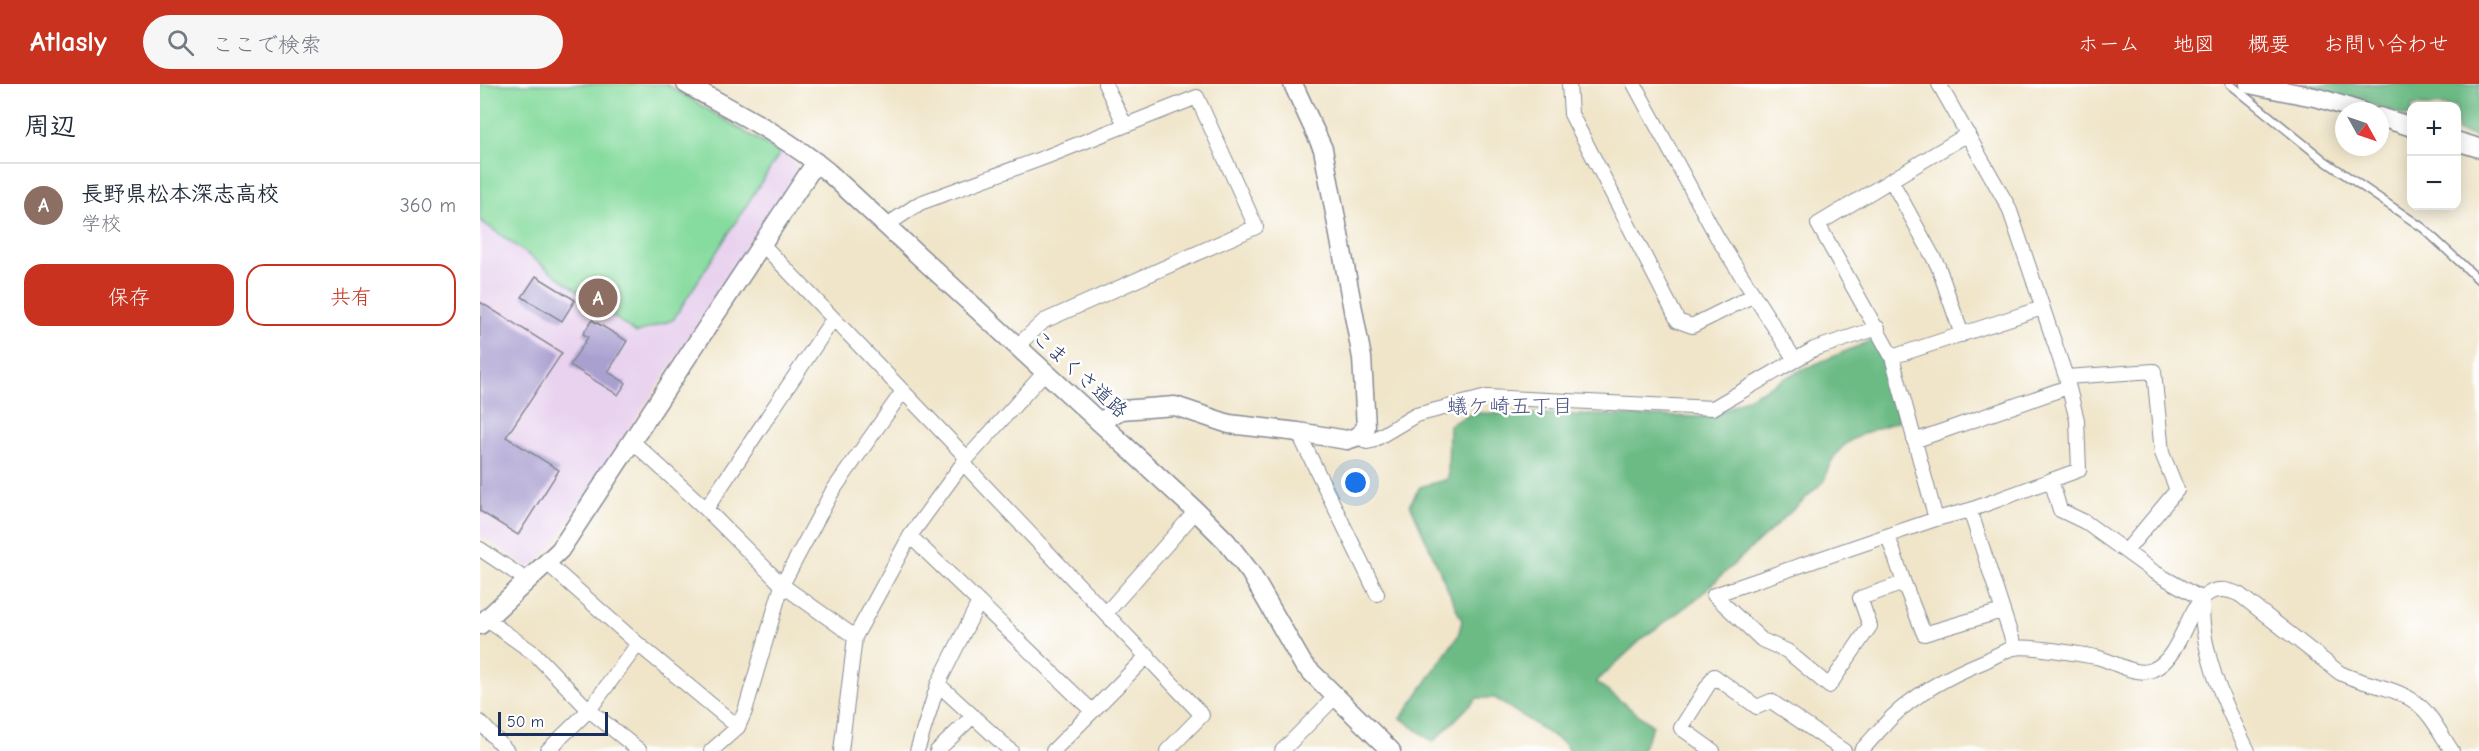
<!DOCTYPE html>
<html lang="ja">
<head>
<meta charset="utf-8">
<style>
	:root { --surface:#fff; --page:#f6f6f7; --text:#1f2937; --muted:#747a83; --line:#e0e1e3; --accent:#c8321e }
	body { margin:0; font-family:"Comic Neue","Klee One",sans-serif; background:var(--page); color:var(--text) }
	.controls { position:absolute; right:18px; top:18px; display:grid; overflow:hidden; border-radius:12px; box-shadow:0 3px 15px #0003 }
	.controls button { width:54px; height:54px; display:grid; place-items:center; padding:0; border:0; border-bottom:2px solid var(--line); background:var(--surface); color:var(--text); font:30px sans-serif }
	.compass { position:absolute; left:1855px; top:18px; width:54px; height:54px; border-radius:50%; background:var(--surface); box-shadow:0 3px 15px #0003; rotate:130deg }
	.scale { position:absolute; left:18px; bottom:15px; width:110px; box-sizing:border-box; padding-left:6px; border:3px solid #1b2f5e; border-top:0; font-size:16px; line-height:21px; white-space:nowrap; color:#1b2f5e; -webkit-text-stroke:4px #fff; paint-order:stroke }
	.you { position:absolute; left:876px; top:399px; width:21px; height:21px; margin:-15px; border:4px solid #fff; border-radius:50%; background:#1a73e8; box-shadow:0 0 0 9px #1a73e833 }
	.badge { display:grid; place-items:center; width:39px; height:39px; border-radius:50%; background:var(--accent); color:#fff; font-size:20px; font-weight:700 }
	.pin { position:absolute; translate:-50% -50%; border:3px solid #fff; box-shadow:0 2px 6px #0006 }
	.list { margin:0; padding:0; list-style:none }
	h2 { display:flex; justify-content:space-between; align-items:center; height:78px; margin:0; padding:0 24px; font-size:26px }
	h2 small { font-size:20px; font-weight:400; color:var(--muted) }
	.list li { display:grid; grid-template-columns:39px 1fr auto; gap:18px; align-items:center; box-sizing:border-box; height:84px; padding:0 24px; border-top:2px solid var(--line) }
	.list b { display:block; font-size:22px; white-space:nowrap }
	.list p { margin:0; font-size:20px; white-space:nowrap; color:var(--muted) }
	.list em { font-size:20px; font-style:normal; color:var(--muted) }
	.actions { display:flex; gap:12px; padding:18px 24px }
	.actions a { flex:1; padding:14px 0; border:2px solid var(--accent); border-radius:18px; text-align:center; font-size:21px; color:var(--accent) }
	.actions .main { background:var(--accent); color:#fff }
	.icon { flex:none; width:33px; height:33px; fill:none; stroke:currentColor; stroke-width:2; stroke-linecap:round; stroke-linejoin:round }
	.map { position:relative; flex:none; width:1999px; height:667px; overflow:hidden }
	header { display:flex; align-items:center; gap:36px; box-sizing:border-box; height:84px; padding:0 30px; background:var(--accent); color:#fff }
	header strong { font-size:28px }
	nav { display:flex; gap:33px; margin-inline-start:auto; font-size:21px }
	.search { width:420px; height:54px; background:var(--page); display:flex; align-items:center; gap:15px; box-sizing:border-box; padding:0 21px; border-radius:33px; color:var(--muted); font-size:22px }
	main { display:flex }
	aside { flex:1; background:var(--surface) }
	.map>svg:first-child { display:block }
</style>
</head>
<body>
<header>
<strong>Atlasly</strong>
<div class="search"><svg class="icon" aria-label="search" viewBox="0 0 24 24"><circle cx="10" cy="10" r="6"/><path d="M15 15l6 6"/></svg>ここで検索</div>
<nav><a>ホーム</a><a>地図</a><a>概要</a><a>お問い合わせ</a></nav>
</header>
<main>
<aside>
<h2>周辺<small></small></h2>
<ul class="list">
<li><span class="badge" style="background:#8d6e63">A</span><div><b>長野県松本深志高校</b><p>学校</p></div><em>360 m</em></li>
</ul>
<div class="actions"><a class="main">保存</a><a>共有</a></div>
</aside>
<div class="map">
<svg width="1999" height="667" viewBox="0 0 1999 667">
	<rect width="100%" height="100%" fill="#fff"/>
	<filter id="ink" filterUnits="userSpaceOnUse"><feTurbulence type="fractalNoise" baseFrequency=".0167" numOctaves="2"/><feDisplacementMap in="SourceGraphic" scale="12" xChannelSelector="R" yChannelSelector="G"/><feConvolveMatrix kernelMatrix="1 2 1 2 8 2 1 2 1" color-interpolation-filters="sRGB"/></filter>
	<filter id="wash" filterUnits="userSpaceOnUse"><feTurbulence type="fractalNoise" baseFrequency=".008" numOctaves="4" result="noise"/><feDisplacementMap in="SourceGraphic" scale="24" xChannelSelector="R" yChannelSelector="G"/><feGaussianBlur stdDeviation="1.35" result="paint"/><feColorMatrix in="noise" values="0 0 0 0 0 0 0 0 0 0 0 0 0 0 0 0 0 1.4 0 .05"/><feComposite in="paint" operator="in"/></filter>
	<g filter="url(#wash)">
		<rect width="100%" height="100%" fill="#f0e5c9"/>
		<path fill="#e8d2ee" d="M0,0H186L314,77L318,85L297,121L73,461L55,481L47,483L0,451Z"/>
		<path fill="#86db9e" stroke="#50857e" stroke-width="1.5" d="M0,0H186L300,69L193,236L156,249L0,136Z"/>
		<path fill="#6cbb85" stroke="#447572" stroke-width="1.5" d="M1821,0H1999V54L1977,47L1976,22H1932L1931,33Z
			M1397,254L1419,337C1382,350 1355,354 1344,397L1215,516L1162,555L1116,598L1173,642L1161,667H1088L1085,660L1015,614H997L953,658L921,634L978,552L982,537L930,420L940,403L968,395L969,341L993,329L1231,333L1319,287Z"/>
		<g id="blocks">
			<path fill="#aaa0d0" d="M56,192L95,216L82,237L42,213Z
				M0,218L82,269L26,353L79,386L38,451L0,427Z
				M112,236L147,257L128,288L146,299L138,311L90,281L108,253L103,250Z"/>
		</g>
	</g>
	<g filter="url(#ink)">
		<use href="#blocks" fill-opacity="0" stroke="#868a94" stroke-width="1.5"/>
		<g fill="none" stroke-linecap="round" stroke-linejoin="round">
			<defs>
				<path id="lane" d="M1750,0L1845,77L1943,144L1999,196"/>
				<path id="street" d="M625,0L645,41
					M1089,0L1091,30L1198,237L1212,242L1274,211
					M1154,0L1237,153L1315,276
					M1459,0L1529,124L1586,293L1597,336L1599,386L1490,426L1456,435L1234,511L1282,556L1307,567L1349,602L1390,542L1380,514L1424,499L1444,550L1522,527
					M1411,96L1458,182L1482,251
					M416,135L440,119L563,74L717,13L776,143L564,237L536,263
					M283,161L487,374
					M1412,273L1562,224
					M1586,293L1674,287L1682,369L1697,406L1646,467
					M818,348L897,510
					M879,352L887,358L892,357L936,331L1007,313L1233,324L1334,265L1398,244
					M152,357L226,425L302,501L375,553
					M1434,357L1588,303
					M483,379L722,631L687,667
					M1571,396L1580,426L1605,438L1674,488L1722,515
					M226,425L353,235
					M1490,426L1535,564
					M1456,435L1412,273L1338,140L1488,50
					M430,452L612,627
					M1408,452L1424,499
					M0,465L48,497
					M68,480L158,560L258,643
					M1722,515C1720,569 1744,619 1768,667
					M627,528L716,427
					M6,535L55,570L109,626L160,667
					M458,600L531,667
					M0,638L27,667
					M67,667L109,626L158,560
					M231,667L258,643L265,627L302,501L352,408L423,307
					M361,667L375,553L430,452L483,379L564,289
					M437,667L458,600L499,518
					M457,667L492,633
					M573,667L668,571
					M802,667L856,612
					M1233,667L1201,644L1234,592L1277,623L1291,617L1364,667
					M1381,667C1391,656 1401,644 1412,633C1437,609 1473,590 1505,577C1514,573 1524,566 1534,564C1548,561 1600,570 1616,573C1633,577 1656,593 1672,586C1711,571 1706,484 1760,511L1860,589C1884,601 1913,602 1935,618C1951,629 1961,651 1972,667"/>
				<path id="secondary" d="M206,0C254,27 305,52 348,88L716,427L746,457L770,488L823,580L911,667
					M1769,0L1839,14L1880,27
					M1900,33L1932,43
					M1976,57L1999,64
					M619,338L641,326L695,322L749,340L818,348L867,356L879,352L886,343L882,274L843,65L813,0
					M0,541L80,466L336,78"/>
			</defs>
			<use href="#lane" stroke="#868a94" stroke-width="10"/>
			<use href="#street" stroke="#868a94" stroke-width="16"/>
			<use href="#secondary" stroke="#868a94" stroke-width="21"/>
			<use href="#lane" stroke="#fff" stroke-width="7"/>
			<use href="#street" stroke="#fff" stroke-width="14"/>
			<use href="#secondary" stroke="#fff" stroke-width="18"/>
		</g>
	</g>
	<g text-anchor="middle" dominant-baseline="central" stroke-width="5" stroke-linejoin="round" paint-order="stroke">
		<g font-size="20" fill="#1b2f5e" stroke="#fff">
			<text transform="translate(600 290) rotate(42)">こまくさ道路</text>
		</g>
		<g font-size="21" fill="#4d5786" stroke="#fff">
			<text x="1030" y="322">蟻ケ崎五丁目</text>
		</g>
	</g>
</svg>
<div class="controls">
<button>+</button>
<button>−</button>
</div>
<svg class="compass" viewBox="-18 -18 36 36"><path d="M0-13l5 13h-10z" fill="#e53935"/><path d="M0 13l5-13h-10z" fill="#747a83"/></svg>
<div class="scale">50 m</div>
<div class="you"></div>
<div class="pin badge" style="left:118px;top:214px;background:#8d6e63">A</div>
</div>
</main>
</body>
</html>
